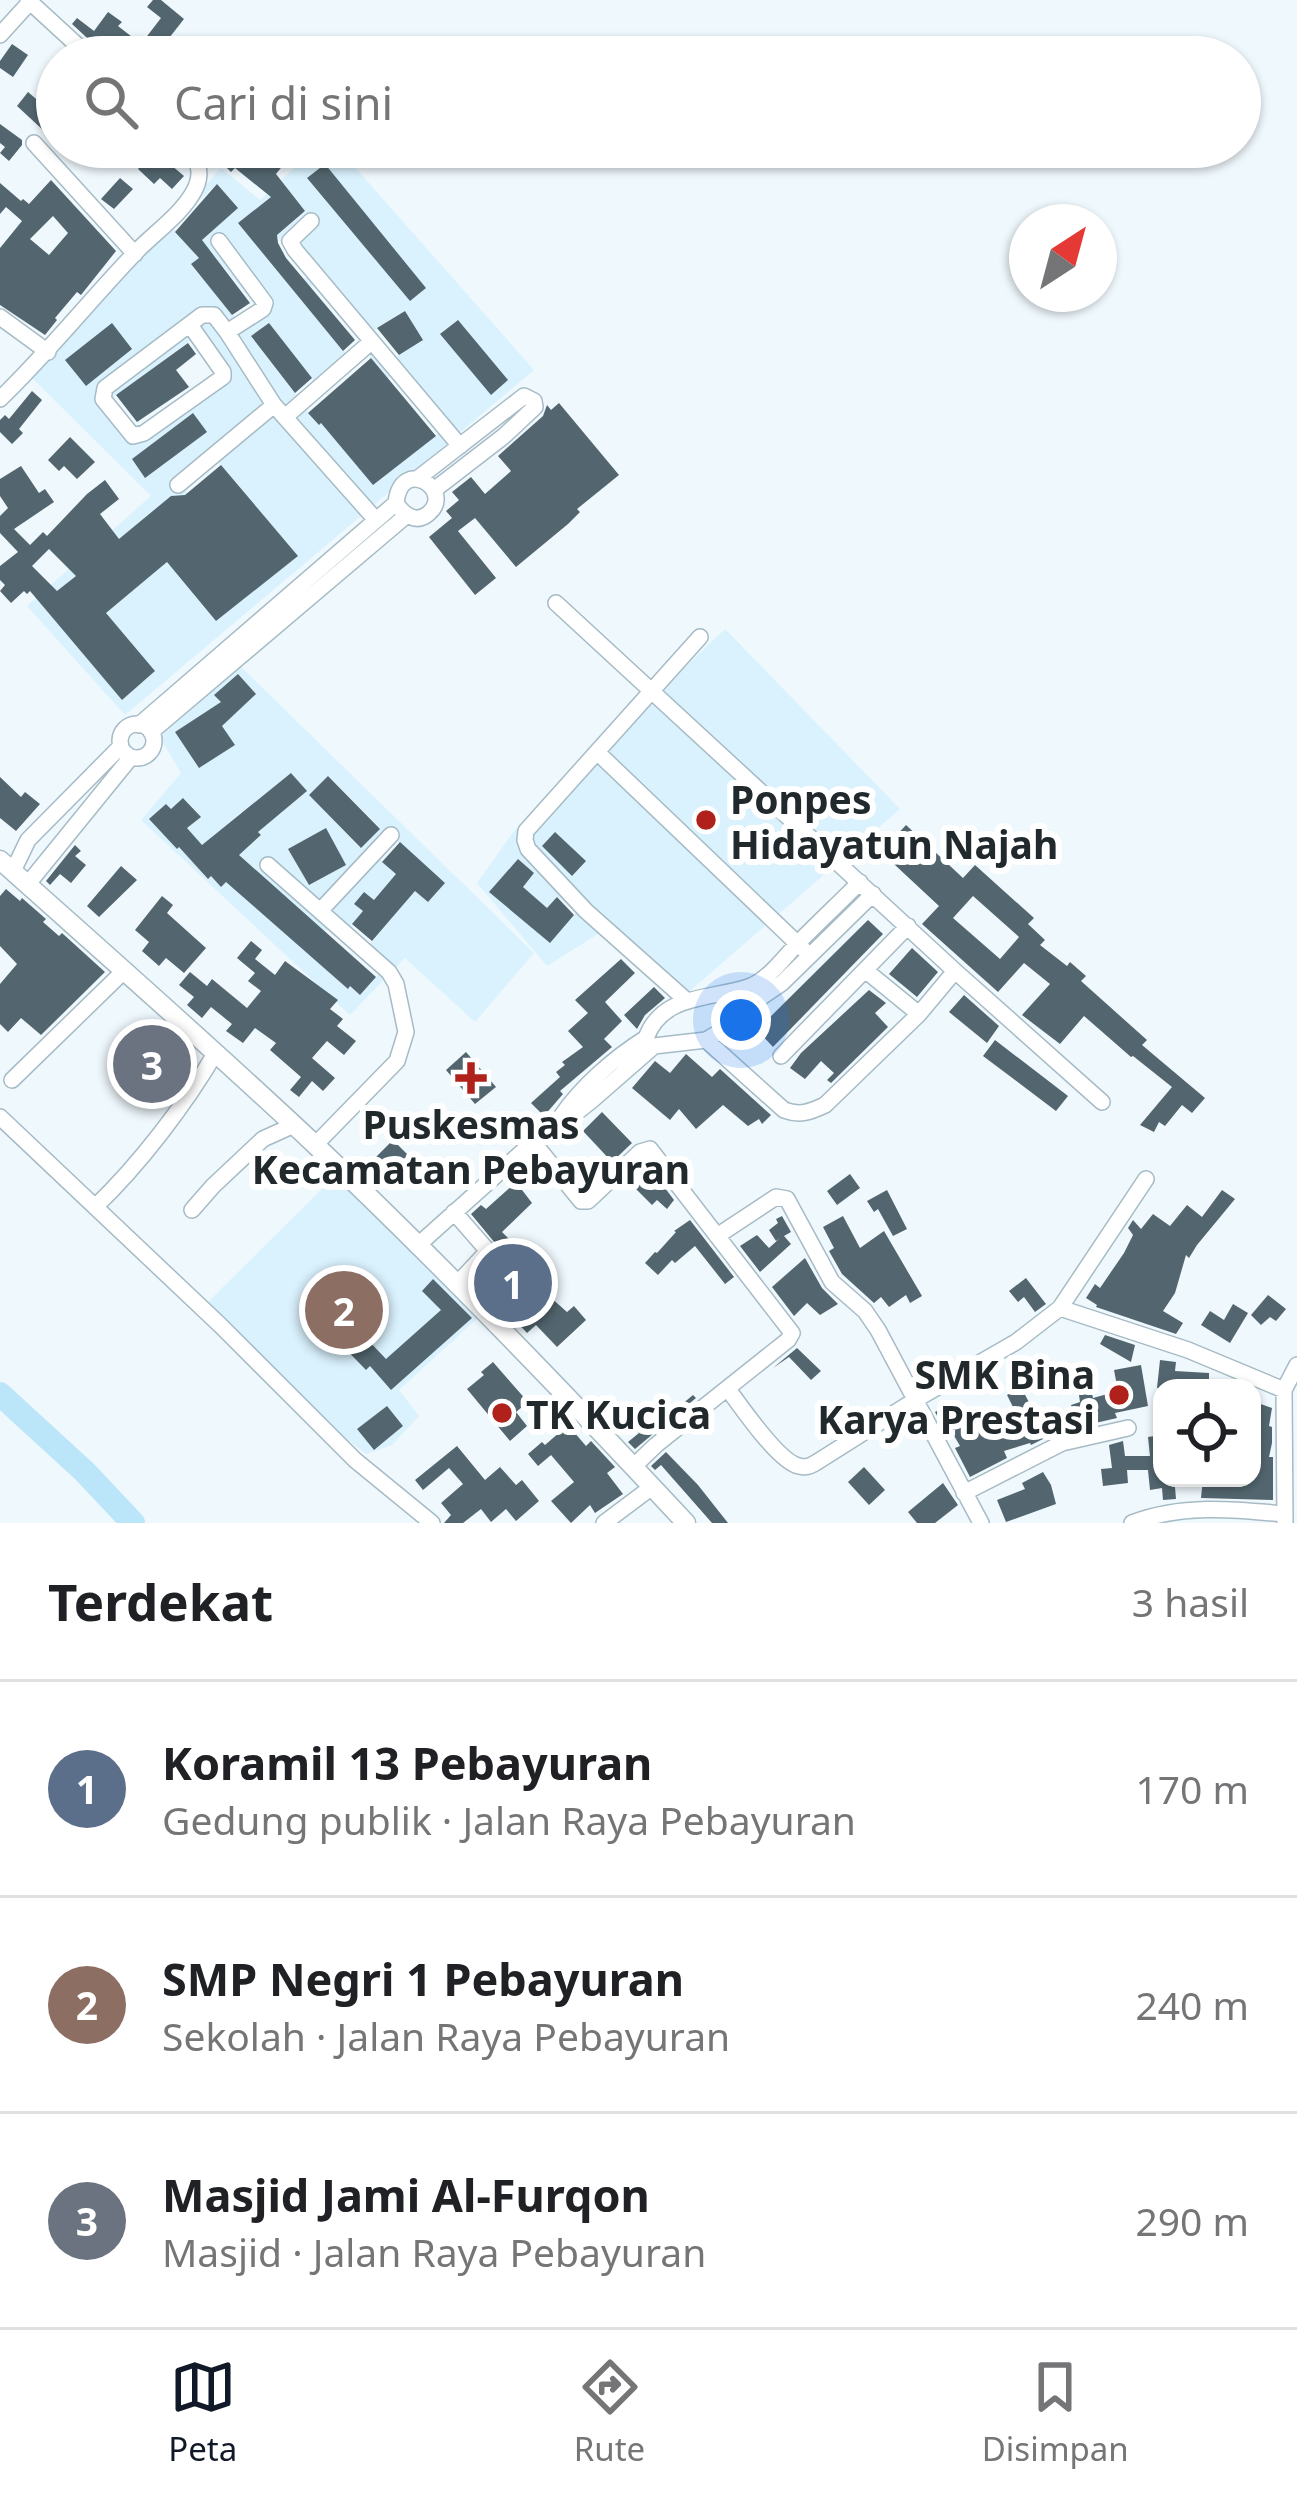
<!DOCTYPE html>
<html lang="id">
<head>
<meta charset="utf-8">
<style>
	:root { --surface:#fff; --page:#f2f2f2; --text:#202124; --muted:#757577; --line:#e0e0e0; --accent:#111827 }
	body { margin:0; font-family:"Noto Sans",sans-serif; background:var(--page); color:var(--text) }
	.controls { position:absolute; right:36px; bottom:36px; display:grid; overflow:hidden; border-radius:24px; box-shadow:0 3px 9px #0004 }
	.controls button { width:108px; height:108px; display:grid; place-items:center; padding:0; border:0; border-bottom:3px solid var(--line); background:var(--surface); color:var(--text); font:60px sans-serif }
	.compass { position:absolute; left:1009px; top:204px; width:108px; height:108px; border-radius:50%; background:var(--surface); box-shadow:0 3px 9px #0004; rotate:36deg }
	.you { position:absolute; left:741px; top:1020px; width:42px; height:42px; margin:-30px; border:9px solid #fff; border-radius:50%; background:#1a73e8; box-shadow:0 0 0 18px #1a73e833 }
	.badge { display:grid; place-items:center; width:78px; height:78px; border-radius:50%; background:var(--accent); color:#fff; font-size:39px; font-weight:700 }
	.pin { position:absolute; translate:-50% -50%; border:6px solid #fff; box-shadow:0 3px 12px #0006 }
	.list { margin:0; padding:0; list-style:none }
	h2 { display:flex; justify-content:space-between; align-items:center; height:156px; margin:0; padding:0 48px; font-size:51px }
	h2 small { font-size:39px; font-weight:400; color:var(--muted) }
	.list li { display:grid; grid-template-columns:78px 1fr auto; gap:36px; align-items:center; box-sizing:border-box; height:216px; padding:0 48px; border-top:3px solid var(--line) }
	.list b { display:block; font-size:45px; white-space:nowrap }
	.list p { margin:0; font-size:39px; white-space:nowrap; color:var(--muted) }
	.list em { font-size:39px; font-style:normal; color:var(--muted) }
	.icon { flex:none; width:66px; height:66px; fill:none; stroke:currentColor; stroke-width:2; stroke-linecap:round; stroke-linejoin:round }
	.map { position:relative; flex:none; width:1297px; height:1523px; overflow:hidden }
	.search { position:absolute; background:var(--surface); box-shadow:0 3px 9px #0004; left:36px; right:36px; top:36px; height:132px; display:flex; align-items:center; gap:30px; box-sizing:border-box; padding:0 42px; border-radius:66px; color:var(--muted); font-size:45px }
	.sheet { height:804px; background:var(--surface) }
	nav { display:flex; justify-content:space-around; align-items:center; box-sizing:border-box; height:168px; border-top:3px solid var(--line); background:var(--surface); font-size:33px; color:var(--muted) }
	nav a { display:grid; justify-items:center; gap:6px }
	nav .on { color:var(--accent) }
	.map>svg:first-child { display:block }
</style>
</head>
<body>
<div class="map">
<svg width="1297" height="1523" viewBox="0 0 1297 1523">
	<rect width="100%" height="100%" fill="#eff8fd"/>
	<path fill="#daf2fe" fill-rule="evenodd" d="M316,147H337L534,370L125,715L27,606L151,496L31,377L221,168L260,200ZM216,185H217L191,249L171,226ZM285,186L306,212L281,232L260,206ZM260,215L309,275L293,289L243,229ZM210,250L255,305L237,320L191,265ZM315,283L362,340L345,353L299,298ZM405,311L423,340L393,359L375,330ZM457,320L507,380L491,394L441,334ZM269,323L317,385L299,398L251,337ZM190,341L213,373L135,430L112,398ZM366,352L381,370L318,424L303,406ZM391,376L440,432L424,446L375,389ZM193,414L206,432L145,477L132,459ZM217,460L297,555L264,583L183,488ZM170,497L216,620L167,562L106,613L155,671L122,699L42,604Z
		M725,629L900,809L684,996L606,929L547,966L477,883L514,831ZM518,859L534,873L523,887L547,908L558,897L576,912L550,943L490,892Z
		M238,664L534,953L475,1022L405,958L350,1015L141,820L181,773L158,734ZM292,773L306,792L259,831L244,812ZM329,776L380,828L360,848L309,795ZM184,798L200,816L187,828L192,835L177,849L150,819L166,804L171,809ZM241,812L261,836L232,860L240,870L220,886L211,876L207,879L189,857ZM396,840L445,883L428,902L380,859ZM363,893L374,900L405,903L368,946L348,929L363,911L354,904ZM328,929L379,974L360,995L310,949Z
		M334,1177L409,1244L479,1317L399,1390L419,1416L392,1445L366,1454L335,1430L207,1303Z"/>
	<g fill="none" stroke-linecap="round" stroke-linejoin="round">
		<path stroke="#bbe5f9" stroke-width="24" d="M0,1394L85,1472L133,1523"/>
	</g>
	<path fill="#53666f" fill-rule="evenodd" d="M153,0H161L184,19L155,56L141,44L161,18L147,7Z
		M108,12L122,22L118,26L136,40L123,57H102L98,48L72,24L77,18L94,31Z
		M12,44L28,55L13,77L0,68V61Z
		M28,92L49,110L57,100V143L17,106Z
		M0,124L22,140V145L9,161L0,153L5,147L0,143Z
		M128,147H159L175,162L171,165L184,176L172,189L160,178L154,184L138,169L145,162Z
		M235,147H253L265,158L274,148L288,159L276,174L305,211L277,235L278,243L286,258L355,340L343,351L238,223L271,197L235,168L231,172L221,162Z
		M325,164L426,288L410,301L307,178Z
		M120,178L133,189L114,209L101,199Z
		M51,180L116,251L81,295L77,292L55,318L57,320L45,335L0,305V248L22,221L6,207L0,214V183L21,201L23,199L29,204ZM53,216L68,233L49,255L30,239Z
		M217,184L238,208L202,240L250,303L232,315L191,264L199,258L175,232Z
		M405,311L423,340L399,355L377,328Z
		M458,320L508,380L491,395L440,334Z
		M112,323L132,349L86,386L65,360Z
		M269,323L312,378L295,393L251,336Z
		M188,343L196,354L176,370L189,387L137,422L116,395Z
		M371,358L436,436L373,485L321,423L319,425L308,413Z
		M32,391L42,400L19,429L23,433L12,444L0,432V420L5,415L9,419Z
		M559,403L619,475L577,509L580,512L568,524L516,567L475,518L458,531L496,578L475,595L429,537L452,518L446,511L459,500L452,492L471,477L485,494L511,471L498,456L543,416L547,405L551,410Z
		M193,413L207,432L145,478L132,459Z
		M70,437L95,462L77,479L64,466L59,471L48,460Z
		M221,465L298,556L216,621L167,562L106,613L155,671L122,700L30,591L27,594L24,591L11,603L0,591L5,585L0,580V566L18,552L0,533V516L8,508L0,496V479L21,466L39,493L45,489L54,502L14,529L30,545L43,532L47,536L87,494L105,480L119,499L100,514L119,539L171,496L185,495ZM49,549L76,576L57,591L32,566Z
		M238,674L256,694L222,726L235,745L199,768L175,732L221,702L214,695Z
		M291,773L307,791L258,832L261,835L239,855L376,977L360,995L350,986L348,989L226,882L221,887L211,876L208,879L179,847L177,849L149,819L166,804L171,809L183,798L201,817L187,828L202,845Z
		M328,776L380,829L361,848L309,795Z
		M0,777L21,797L25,792L40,804L16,831L0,818Z
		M906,825L963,878L975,865L1034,918L1028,924L1045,940L1040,945L1067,966L1070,962L1086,976L1081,981L1147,1040L1142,1045L1205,1098L1192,1113L1182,1105L1165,1126L1159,1122L1154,1132L1140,1125L1172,1087L1133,1056L1131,1057L1084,1016L1060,1044L1022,1015L1050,984L1024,963L998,992L922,924L939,906L881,852ZM973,896L1019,937L1000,959L953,918Z
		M326,828L346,865L309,885L288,849Z
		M555,832L586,861L572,876L542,846Z
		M400,842L445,883L428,902L415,891L372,941L352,924L363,911L354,904L364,892L374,900L396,874L382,862Z
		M75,845L81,851L75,856L86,865L71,883L60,874L50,885L46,881Z
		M518,859L534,873L523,887L547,908L557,897L574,915L550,943L489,892Z
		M121,866L137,880L99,917L87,906Z
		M6,889L20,901L22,898L46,919L43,922L59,936L62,933L105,972L41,1035L21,1018L8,1032L0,1024V984L17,964L0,946V896Z
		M162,896L173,905L167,913L206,948L184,973L166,958L159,966L142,951L149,942L135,930Z
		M868,920L883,934L773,1047L757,1030Z
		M251,941L262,950L255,959L275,975L285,961L338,1000L330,1009L343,1019L337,1026L356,1041L344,1055L327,1041L312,1058L335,1078L323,1091L312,1081L299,1097L290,1090L301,1077L270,1050L276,1043L255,1028L243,1043L226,1031L232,1024L211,1007L202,1018L187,1005L194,997L179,985L190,972L207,986L212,979L247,1008L261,991L248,981L255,973L237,958Z
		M912,948L938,972L917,997L889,974Z
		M621,959L635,973L605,1002L622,1021L604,1039L612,1047L560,1091L563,1094L544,1116L531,1103L560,1077L556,1072L565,1065L562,1062L583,1047L568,1031L588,1013L575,1000Z
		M654,987L665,998L645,1015L637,1029L624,1015Z
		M869,990L886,1003L875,1013L888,1027L831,1083L827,1080L834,1073L821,1061L805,1079L790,1068L801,1053Z
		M964,995L999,1026L987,1043L949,1012Z
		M995,1040L1068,1096L1056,1111L983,1056Z
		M156,1045L172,1065L149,1084L133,1064Z
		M466,1052L496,1087L475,1104L446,1070Z
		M686,1054L712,1077L720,1069L771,1115L762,1124L759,1119L748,1126L723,1105L696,1129L679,1109L670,1120L632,1088L655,1061L670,1073Z
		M602,1112L632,1143L612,1162L583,1131Z
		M393,1140L414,1161L396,1178L376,1157Z
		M641,1167L660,1186L662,1184L674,1200L667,1209L657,1200L652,1205L631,1184L629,1179Z
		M850,1174L860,1188L837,1205L827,1191Z
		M516,1182L532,1203L502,1232L533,1263L523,1273L567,1312L574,1306L586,1320L557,1347L536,1325L527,1333L478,1280L497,1258L500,1249L471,1214L481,1205L486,1209Z
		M887,1190L907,1229L893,1236L878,1209L874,1212L867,1201Z
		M1222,1190L1235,1199L1197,1245L1189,1258L1186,1255L1175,1293L1163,1311L1183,1323L1176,1334L1096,1307L1097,1305L1086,1298L1095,1284L1100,1288L1124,1253L1133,1235L1128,1228L1133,1220L1141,1229L1153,1214L1170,1226L1187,1205L1202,1217Z
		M782,1216L791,1232L784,1236L791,1244L760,1272L740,1246L757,1235L769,1248L780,1238L776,1241L769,1230L778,1223L776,1219Z
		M843,1216L860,1248L884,1231L922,1296L910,1303L906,1295L889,1307L881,1297L874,1303L842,1274L829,1251L834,1248L823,1227Z
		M690,1220L734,1277L725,1284L695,1246L675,1263L672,1260L658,1275L645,1263L655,1252L657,1253L676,1232L674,1231Z
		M805,1258L822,1288L838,1304L820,1315L807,1303L794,1316L772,1287Z
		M1026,1278L1046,1304L1035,1312L1024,1297L1018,1302L1009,1291Z
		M433,1279L472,1318L391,1390L370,1366L366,1370L328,1331L344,1315L386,1359L441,1310L422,1291Z
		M1268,1295L1286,1309L1276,1321L1270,1317L1261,1325L1251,1315Z
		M1233,1304L1248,1313L1230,1343L1201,1325L1210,1311L1224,1320Z
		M1105,1335L1135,1345L1131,1362L1100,1344Z
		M797,1348L821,1371L811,1380L789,1357L773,1368Z
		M1160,1360L1176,1362L1175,1371L1209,1373V1385H1193V1388H1157Z
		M493,1362L528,1402L516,1412L527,1426L510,1441L467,1389L484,1375L481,1372Z
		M1141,1365L1148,1406L1115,1413L1117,1418L1078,1427L1071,1405L1080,1402L1077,1381L1089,1379L1093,1398L1118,1391L1114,1370Z
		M1021,1387L1047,1437L1031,1445L1030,1443L1004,1451L1007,1458L970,1477L955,1448L960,1446L945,1420L941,1423L935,1412L950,1404L962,1426L980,1416L990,1435L1022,1425L1007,1395Z
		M693,1395L696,1398L635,1449L628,1442L639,1433L636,1429L668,1401L675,1410Z
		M1252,1401L1272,1408L1269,1426L1272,1427V1443L1269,1457H1273V1500L1201,1498L1203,1478H1253L1256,1442L1252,1441L1259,1418L1252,1416Z
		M387,1406L403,1426L374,1450L357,1429Z
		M568,1425L586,1446L591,1441L615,1467L607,1473L623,1494L595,1513L590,1505L571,1523L551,1501L574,1482L551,1455L538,1466L528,1454L542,1442L545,1445Z
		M1161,1435L1162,1478H1190V1486L1175,1487L1176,1499L1163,1500L1162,1488L1150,1490L1148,1470H1127L1128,1483L1103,1486L1101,1469L1112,1468L1109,1445L1123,1441L1125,1456H1150L1148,1437Z
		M457,1446L485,1480L500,1467L516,1485L522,1480L539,1501L516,1521L506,1509L491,1522L481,1509L463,1523H444L451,1515L441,1503L463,1484L449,1468L423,1490L415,1480Z
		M666,1452L698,1485L728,1523H712L661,1465L655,1470L651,1466Z
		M864,1467L885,1490L869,1505L848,1482Z
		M1043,1472L1051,1485L1056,1504L1006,1522L997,1500L1025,1489L1022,1483Z
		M943,1483L958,1505L935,1523H917L908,1512Z"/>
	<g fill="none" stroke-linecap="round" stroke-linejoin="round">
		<defs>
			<path id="minor" d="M28,0L90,57
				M0,35L30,2
				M34,143L135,254
				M311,221L290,241L295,250L460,446
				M219,241L265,303L263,309L227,332L274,405L376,520
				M0,317L48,352
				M190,325L223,372V377L144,433L133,436L103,399L105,388L202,315H214L227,332
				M0,399C48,353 89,301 135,253C154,233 181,215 194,191C203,175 199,161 189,147
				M285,417L371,342
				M417,479L524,396L534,401L535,407L504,436L434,490
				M178,485L274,405
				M556,603L955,971L1102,1102
				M120 741a17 17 0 1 1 34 0a17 17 0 1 1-34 0Z
				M139,725L396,503C401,455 455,490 429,513C416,525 403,514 396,503
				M151,732L407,515
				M597,752L803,949
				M268,865L389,972L396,984L406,1032L397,1061L315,1145
				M13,871L28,840L121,746
				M27,885L131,757
				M320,911L391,835
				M865,970L919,1014
				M686,1000L586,911L528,849L525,840L526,831L700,637
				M706,1040L784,1110C800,1116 810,1112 825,1105L919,1014L955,971
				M781,1056L908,926
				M12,1080L125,970
				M0,1117L220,1325L355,1460L432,1523
				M560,1118L577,1112L591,1101L654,1046L706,1040L730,1026L757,1000L782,983L873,894
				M533,1142L581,1201H588L640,1152L650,1149L792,1333L788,1340L656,1445L633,1467
				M95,1207C139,1165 185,1105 216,1052
				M192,1210L213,1186L263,1139L294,1125
				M454,1212L488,1251L456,1285
				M717,1236L776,1197L787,1199L832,1282L865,1311L878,1330L981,1523
				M417,1246L560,1118C581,1087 614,1058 646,1038C663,992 714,1000 751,986C770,978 785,956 799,942C819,922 840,902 860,882
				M1060,1308L1188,1350L1284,1390
				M728,1389C741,1407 779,1462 799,1466C807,1468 810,1466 817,1462L915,1400L1016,1342L1060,1308L1146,1179
				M964,1493L1062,1443L1128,1428
				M604,1523L652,1487
				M1132,1523C1181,1504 1233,1509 1284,1514
				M1285,1523L1284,1390L1297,1365"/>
			<path id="major" d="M0,860C104,953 209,1045 310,1140C439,1262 565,1393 686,1523"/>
		</defs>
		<use href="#minor" stroke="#a6bbc5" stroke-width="18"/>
		<use href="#major" stroke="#a6bbc5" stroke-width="21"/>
		<use href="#minor" stroke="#fff" stroke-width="15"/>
		<use href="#major" stroke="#fff" stroke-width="18"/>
	</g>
	<g fill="#b1211b" stroke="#fff" stroke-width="4.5">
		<circle cx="706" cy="820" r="12"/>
		<path d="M465 1060h12v12h12v12h-12v12h-12v-12h-12v-12h12z"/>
		<circle cx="1119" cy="1395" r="12"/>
		<circle cx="502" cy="1413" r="12"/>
	</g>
	<g text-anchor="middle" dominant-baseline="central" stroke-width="12" stroke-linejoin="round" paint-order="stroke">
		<g font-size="39" font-weight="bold" fill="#21292d" stroke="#fff" text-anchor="start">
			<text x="730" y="798">Ponpes<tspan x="730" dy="45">Hidayatun Najah</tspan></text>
			<text x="471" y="1123" text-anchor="middle">Puskesmas<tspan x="471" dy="45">Kecamatan Pebayuran</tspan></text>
			<text x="1095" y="1373" text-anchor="end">SMK Bina<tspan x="1095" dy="45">Karya Prestasi</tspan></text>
			<text x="526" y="1413">TK Kucica</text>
		</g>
	</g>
</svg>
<div class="controls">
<button><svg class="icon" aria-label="locate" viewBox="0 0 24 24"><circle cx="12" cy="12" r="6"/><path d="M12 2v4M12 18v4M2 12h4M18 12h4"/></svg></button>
</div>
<svg class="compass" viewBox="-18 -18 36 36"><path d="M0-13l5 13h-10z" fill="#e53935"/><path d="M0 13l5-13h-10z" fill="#757577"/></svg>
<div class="you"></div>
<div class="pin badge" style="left:513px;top:1283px;background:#5c6f8a">1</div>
<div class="pin badge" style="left:344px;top:1310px;background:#8d6e63">2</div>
<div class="pin badge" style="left:152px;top:1064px;background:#6b7280">3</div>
<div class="search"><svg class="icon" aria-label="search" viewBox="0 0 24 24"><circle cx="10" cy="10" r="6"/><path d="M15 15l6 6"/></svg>Cari di sini</div>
</div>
<section class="sheet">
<h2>Terdekat<small>3 hasil</small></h2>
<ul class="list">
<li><span class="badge" style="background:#5c6f8a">1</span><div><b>Koramil 13 Pebayuran</b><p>Gedung publik · Jalan Raya Pebayuran</p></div><em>170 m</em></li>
<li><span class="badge" style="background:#8d6e63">2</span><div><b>SMP Negri 1 Pebayuran</b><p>Sekolah · Jalan Raya Pebayuran</p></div><em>240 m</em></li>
<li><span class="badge" style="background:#6b7280">3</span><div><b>Masjid Jami Al-Furqon</b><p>Masjid · Jalan Raya Pebayuran</p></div><em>290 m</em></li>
</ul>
</section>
<nav>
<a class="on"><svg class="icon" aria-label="map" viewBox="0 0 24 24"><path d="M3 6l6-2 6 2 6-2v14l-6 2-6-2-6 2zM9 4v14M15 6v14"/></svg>Peta</a>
<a><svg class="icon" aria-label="directions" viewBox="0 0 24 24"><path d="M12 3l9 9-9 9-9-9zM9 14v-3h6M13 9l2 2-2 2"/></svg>Rute</a>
<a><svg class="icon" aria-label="saved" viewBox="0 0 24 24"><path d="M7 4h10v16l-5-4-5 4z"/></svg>Disimpan</a>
</nav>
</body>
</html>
